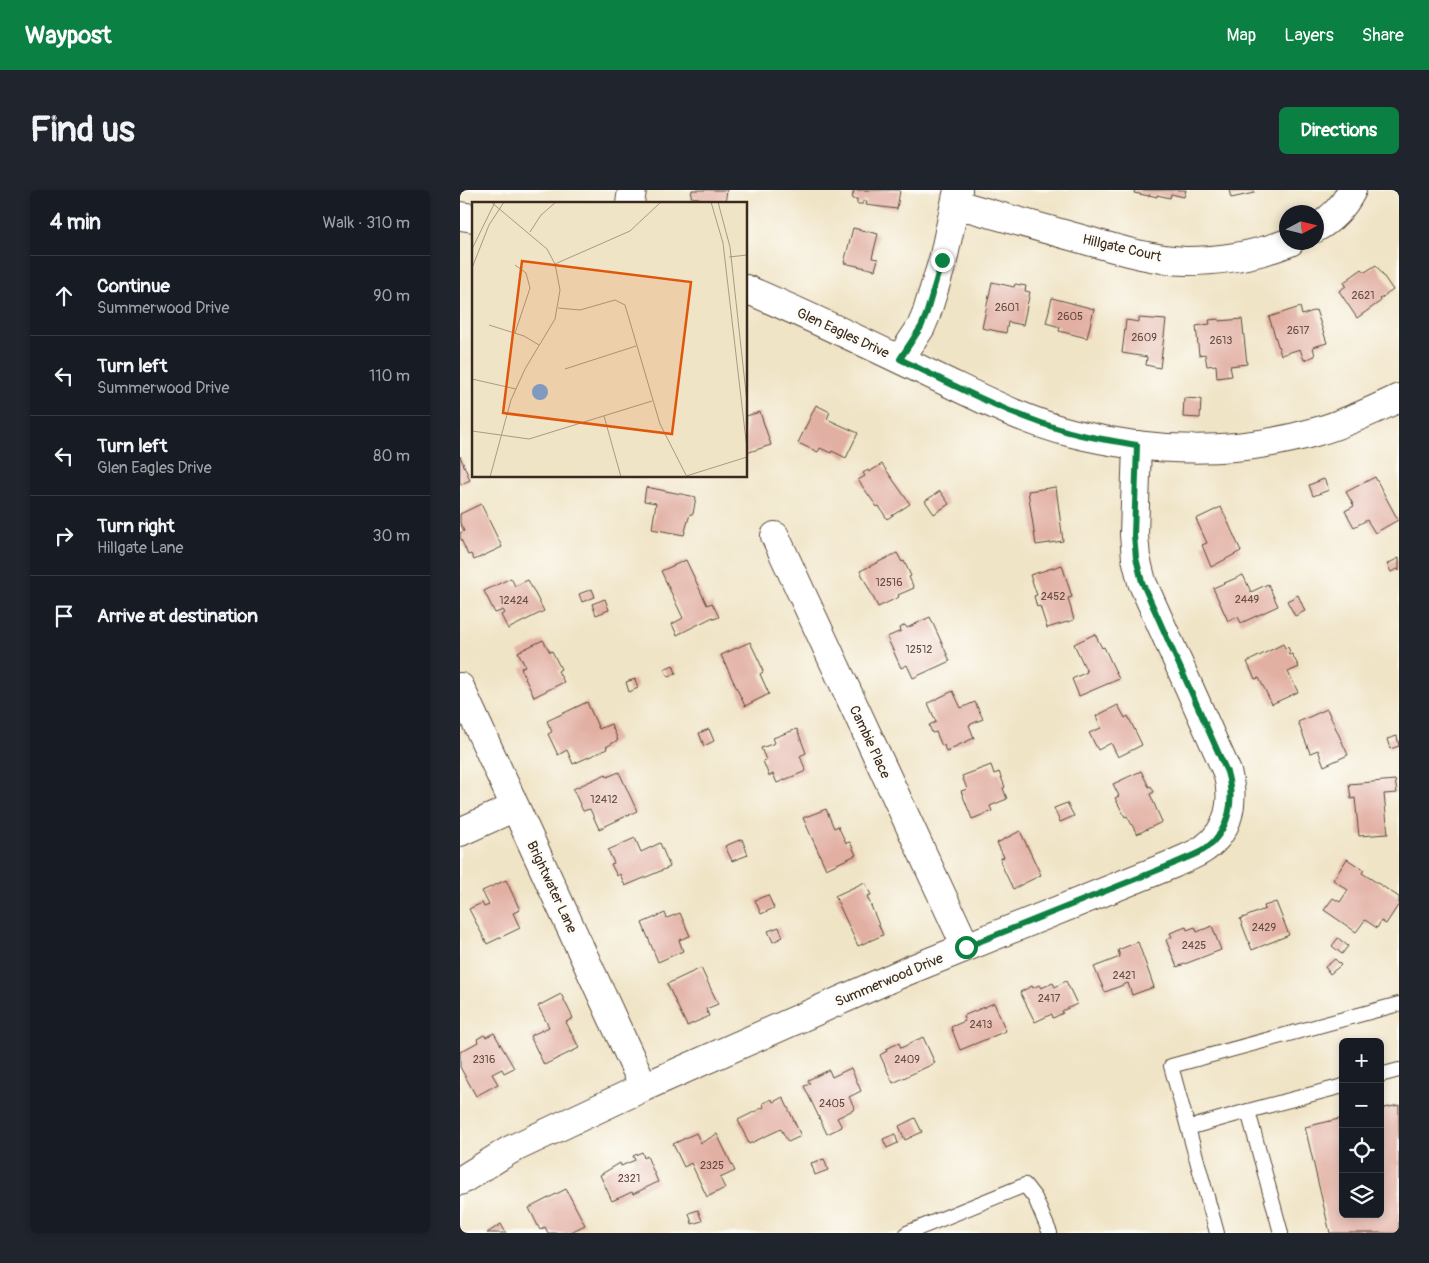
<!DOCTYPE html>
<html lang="en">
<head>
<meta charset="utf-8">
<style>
	:root { --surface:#171b24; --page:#20242c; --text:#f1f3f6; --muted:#9ea1a6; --line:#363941; --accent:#0b8043 }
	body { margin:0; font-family:Pangolin,sans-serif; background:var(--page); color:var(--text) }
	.controls { position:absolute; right:15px; bottom:15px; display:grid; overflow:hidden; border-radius:8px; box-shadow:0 2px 8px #0003 }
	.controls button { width:45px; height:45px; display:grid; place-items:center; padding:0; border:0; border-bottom:1px solid var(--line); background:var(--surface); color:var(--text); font:25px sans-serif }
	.compass { position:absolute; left:819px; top:15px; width:45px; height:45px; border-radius:50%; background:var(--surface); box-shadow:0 2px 8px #0003; rotate:83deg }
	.stop { position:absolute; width:15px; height:15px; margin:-11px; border:4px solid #0b8043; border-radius:50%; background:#fff }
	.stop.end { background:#0b8043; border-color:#fff; box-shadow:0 1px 5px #0008 }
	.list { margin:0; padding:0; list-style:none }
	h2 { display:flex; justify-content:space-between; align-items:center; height:65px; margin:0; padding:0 20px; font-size:21px }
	h2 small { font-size:16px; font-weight:400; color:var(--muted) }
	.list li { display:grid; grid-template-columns:32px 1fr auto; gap:15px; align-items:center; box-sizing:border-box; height:80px; padding:0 20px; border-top:1px solid var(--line) }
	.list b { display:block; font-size:19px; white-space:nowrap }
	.list p { margin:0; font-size:16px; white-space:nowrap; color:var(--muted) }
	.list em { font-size:16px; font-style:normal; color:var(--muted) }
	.icon { flex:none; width:28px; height:28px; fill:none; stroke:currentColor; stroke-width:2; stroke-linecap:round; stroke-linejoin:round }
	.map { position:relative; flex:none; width:939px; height:1043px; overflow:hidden; border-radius:8px }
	header { display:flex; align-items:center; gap:30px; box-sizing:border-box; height:70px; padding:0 25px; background:var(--accent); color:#fff }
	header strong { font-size:24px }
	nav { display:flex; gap:28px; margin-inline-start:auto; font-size:18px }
	.intro { display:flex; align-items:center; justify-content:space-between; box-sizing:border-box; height:120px; padding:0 30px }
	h1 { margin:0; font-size:35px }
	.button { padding:12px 22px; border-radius:8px; background:var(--accent); color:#fff; font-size:18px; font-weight:700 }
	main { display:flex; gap:30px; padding:0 30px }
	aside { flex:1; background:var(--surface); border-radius:8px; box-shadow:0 2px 8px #0003 }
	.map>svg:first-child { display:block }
</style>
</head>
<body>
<header>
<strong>Waypost</strong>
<nav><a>Map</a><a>Layers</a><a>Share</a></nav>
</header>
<div class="intro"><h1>Find us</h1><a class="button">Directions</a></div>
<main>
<aside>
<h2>4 min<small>Walk · 310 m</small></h2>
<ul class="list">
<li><svg class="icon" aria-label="ahead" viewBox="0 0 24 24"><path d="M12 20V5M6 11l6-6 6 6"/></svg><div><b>Continue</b><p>Summerwood Drive</p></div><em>90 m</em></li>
<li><svg class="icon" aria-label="left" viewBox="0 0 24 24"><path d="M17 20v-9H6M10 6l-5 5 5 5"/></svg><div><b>Turn left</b><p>Summerwood Drive</p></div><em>110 m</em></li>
<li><svg class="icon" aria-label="left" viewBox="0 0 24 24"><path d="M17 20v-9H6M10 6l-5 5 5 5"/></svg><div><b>Turn left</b><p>Glen Eagles Drive</p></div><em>80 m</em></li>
<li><svg class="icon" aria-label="right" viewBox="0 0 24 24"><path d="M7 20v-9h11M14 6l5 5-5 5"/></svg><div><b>Turn right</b><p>Hillgate Lane</p></div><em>30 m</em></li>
<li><svg class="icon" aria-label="arrive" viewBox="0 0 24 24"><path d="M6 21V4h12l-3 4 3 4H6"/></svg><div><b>Arrive at destination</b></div></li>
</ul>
</aside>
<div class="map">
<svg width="939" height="1043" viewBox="0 0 939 1043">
	<rect width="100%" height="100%" fill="#fdfcf7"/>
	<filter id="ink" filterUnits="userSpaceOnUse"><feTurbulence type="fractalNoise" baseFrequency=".02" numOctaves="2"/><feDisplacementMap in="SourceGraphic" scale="10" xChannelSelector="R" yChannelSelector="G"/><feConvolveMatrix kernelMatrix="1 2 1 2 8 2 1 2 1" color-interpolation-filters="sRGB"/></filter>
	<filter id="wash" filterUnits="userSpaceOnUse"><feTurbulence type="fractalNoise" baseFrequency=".0096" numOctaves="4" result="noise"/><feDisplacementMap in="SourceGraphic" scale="20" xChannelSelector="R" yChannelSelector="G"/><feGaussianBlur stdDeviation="1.12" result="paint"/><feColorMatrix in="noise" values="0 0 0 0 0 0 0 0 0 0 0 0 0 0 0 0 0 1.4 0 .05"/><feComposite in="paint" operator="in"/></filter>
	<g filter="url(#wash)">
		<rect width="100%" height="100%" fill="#f0e4c6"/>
		<g id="blocks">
			<path fill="#e2afa3" d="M232,0H267L265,14H239V8L231,7Z
				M394,0H440L437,19L406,15L407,11H403V14H397V9H392Z
				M675,0H726L724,7L711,4L710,8L697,5V7L689,5V6L674,3Z
				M769,0H793L794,3L771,8Z
				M393,38L418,44L412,68L418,69L415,80L384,73Z
				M916,75L933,100L920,109L921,111L897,128L879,101L886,96L884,92L902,79L905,82Z
				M532,92L554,97L555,94L566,96L565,101L570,102L563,135L548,132L546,143L522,138Z
				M592,108L634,119L627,148L599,141L600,137L586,133Z
				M840,117L842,125L856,120L867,153L853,157L855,166L844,170L840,159L821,165L809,127Z
				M679,128L706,130L700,178L686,175L687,167L662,163L666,130L679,132Z
				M759,129V131L782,129L787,174L770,176L772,186L757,188L756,175L747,176L745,164L739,165L736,136L750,134L749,130Z
				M724,208L741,209L740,228L723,227Z
				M356,215L370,222L367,229L398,243L386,268L372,261L371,263L360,258L358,262L338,253Z
				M300,222L311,255L286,263V226Z
				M0,266L10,290L0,295Z
				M422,274L450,314L427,329L419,316L417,317L398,290L405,286L403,283L408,280L409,282Z
				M915,287L938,330L915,343L907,330L894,337L885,321L894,316L886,302Z
				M864,289L869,300L853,306L849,295Z
				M186,297L236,307L233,324H230L224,345L192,339L196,313L184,311Z
				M596,297L603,351L576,355L568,301Z
				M480,301L489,314L474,324L465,311Z
				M21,314L42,357L14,370L11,364L8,365L0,347V343L4,341L0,333V324Z
				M761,317L781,361L751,377L742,355L747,353L736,329Z
				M437,363L442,372L444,371L451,386L449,387L454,398L438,405L439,407L418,417L400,381Z
				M939,368V381L938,379L931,382L927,374Z
				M226,370L247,415L252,413L259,427L254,429L253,427L217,445L212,434L223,428L201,381Z
				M602,375L612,407L608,408L614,430L587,438L580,416L577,417L574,406L577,405L570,385Z
				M783,385L791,402L808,394L818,416L781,433L778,427L768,431L753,398Z
				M51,388L55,396L68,390L84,421L48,439L41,425L45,423L43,420L35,423L24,401Z
				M132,399L135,407L122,412L119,404Z
				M838,405L845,421L835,426L827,411Z
				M145,409L149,420L136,425L132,414Z
				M470,427L490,471L453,488L447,475L441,478L427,447L441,441L440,438L445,435L447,438Z
				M635,444L642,458L644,457L659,489L619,506L612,489L627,482L614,454Z
				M83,450L90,462L92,461L101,479L98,481L104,492L74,507L63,484L61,478L65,476L58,462Z
				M290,452L301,475L303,482L300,484L309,504L285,516L261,465Z
				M823,454L825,458L828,457L830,462L828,463L829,465L832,464L839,477L828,482L838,502L812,514L799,488L795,489L787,472Z
				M213,475L216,483L208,487L204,479Z
				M175,489L178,498L169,502L166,492Z
				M493,501L501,518L515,512L523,529L509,535L514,548L488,560L489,561L486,562L484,555L482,556L476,542L472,543L469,535L476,532L468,513Z
				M127,512L139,539L151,534L158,550L146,557L147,559L113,574L107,560L98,565L88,544L92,542L87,531Z
				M658,515L665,528L668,526L682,555L658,567L651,553L638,560L629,543L641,538L636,526Z
				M867,519L888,565L864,576L858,560L850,563L838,532Z
				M249,539L254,551L244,556L239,543Z
				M337,539L346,563L340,566L346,581L317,593L313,584L309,586L303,571L306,570L301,558L315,553L313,548Z
				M937,546L939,556L930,559L927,549Z
				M531,575L534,584L539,582L545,597L543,598L547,609L530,616L532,621L512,629L501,601L507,599L502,586Z
				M681,581L689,597L691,596L694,602L690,604L702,632L677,644L667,626L665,627L655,608L659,606L653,594Z
				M159,582L177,621L139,639L130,619L123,621L113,599L146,584L147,587Z
				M935,590L937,603L924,604L928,644L899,646L895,608L891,609L889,594Z
				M607,613L614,626L600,632L594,618Z
				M366,619L374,638L378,636L386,653L390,652L396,665L366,679L343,628Z
				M560,641L581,685L553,699L542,676L540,669L544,667L537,653Z
				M175,648L181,662L200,653L210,677L165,696L160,684L157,686L151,674L154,673L148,660Z
				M282,649L288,665L272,671L265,656Z
				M887,669L904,680L902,683L939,707V714L926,734L921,731L917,738L905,730L896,742L864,720L873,708L880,712L888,700L873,690Z
				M46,690L60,720L53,723L60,738L27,754L9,719L22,713L24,717L29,715L22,701Z
				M405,692L411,705L407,706L423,745L398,756L375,706Z
				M308,705L314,718L301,724L295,710Z
				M816,712L829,745L792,760L780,729L805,719L804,716Z
				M205,723L207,728L220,723L230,746L219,750L223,761L198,772L182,733Z
				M752,736L761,760L717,777L706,750L712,747L710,743L726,737L727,740L735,737L737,742Z
				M319,737L323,747L313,752L308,741Z
				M878,748L888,756L882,764L872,756Z
				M678,752L694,797L672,805L668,793L645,802L634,777L660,767L658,760Z
				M875,769L881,775L870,784L865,777Z
				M241,778L258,814L246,819L249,826L227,836L207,794Z
				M606,791L617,814L602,821L603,823L593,828L592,824L575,832L560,802L572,796L573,798L579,795L581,798L593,793L595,797Z
				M101,804L113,828L106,832L119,858L84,875L70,846L89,837L78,816Z
				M534,813L546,841L500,860L491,837L505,831L503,826Z
				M34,843L54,878L44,883L42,879L32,884L38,894L16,906L0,877V862L18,852L17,849L24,845L26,847Z
				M463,847L475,873L433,893L420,865L427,861L426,859L439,853L441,858Z
				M391,878L401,901L389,907L395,919L377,928L382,937L367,944L344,896L350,894L348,890L369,880L372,887Z
				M323,907L341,946L328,952L321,939L289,954L278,930L304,917L303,913L312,909L313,912Z
				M939,915V1043H870L845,937L883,928V1024H920V919Z
				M455,928L462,942L445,950L439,936Z
				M236,943L241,953L257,944L275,981L260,988L265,998L247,1007L231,973L224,977L213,954Z
				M435,944L438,953L427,958L423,949Z
				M182,962L184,968L187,966L198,992L173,1004L172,1002L152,1011L140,985L160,973L161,976L175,970L173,966Z
				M364,969L368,980L355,985L351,973Z
				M106,999L125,1035L111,1042L112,1043H88L85,1037L80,1040L69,1018Z
				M238,1020L242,1031L232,1034L229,1023Z
				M41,1034L46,1043H27Z"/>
		</g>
	</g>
	<g filter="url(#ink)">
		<use href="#blocks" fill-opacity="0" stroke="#564637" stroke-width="1"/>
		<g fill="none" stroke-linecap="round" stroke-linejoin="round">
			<defs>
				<path id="lane" d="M920,885L939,880
					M728,938L788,921
					M447,1043L565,995L575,1008L590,1043
					M757,1043L711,876L939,814
					M821,1043L788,921L883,896"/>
				<path id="street" d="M170,14L172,0
					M496,14C539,26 582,38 625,50C657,59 692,70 726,71C762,71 797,65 830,52
					M856,38C872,29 884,16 892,0
					M440,169L461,137L466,125L483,70L498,0
					M315,346L506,757
					M0,497L184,897
					M0,642L55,617
					M0,991L50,960L184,897L447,781L713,674C723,669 736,665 745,658C770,640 775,610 767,582L682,392L676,368L674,345L677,255"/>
				<path id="secondary" d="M0,26L14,28
					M286,99C349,126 410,155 472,185C517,206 563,231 612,243C691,263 776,265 855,242C884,234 912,221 939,208"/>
			</defs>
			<use href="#lane" stroke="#564637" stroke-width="16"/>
			<use href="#street" stroke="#564637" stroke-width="30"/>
			<use href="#secondary" stroke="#564637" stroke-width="30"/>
			<use href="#lane" stroke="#fff" stroke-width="14"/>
			<use href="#street" stroke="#fff" stroke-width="28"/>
			<use href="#secondary" stroke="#fff" stroke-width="28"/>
		</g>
	</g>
	<g fill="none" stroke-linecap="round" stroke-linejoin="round" filter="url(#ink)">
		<path stroke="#0b8043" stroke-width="6" d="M482,70L466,125L461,137L440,169C495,196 550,225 609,242C631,248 655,251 677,255L674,345L676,368L682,392L767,582C775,610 770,640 745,659C736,665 723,669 713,674L506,757"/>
	</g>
	<g text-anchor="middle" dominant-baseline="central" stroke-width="5" stroke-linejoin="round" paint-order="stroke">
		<g font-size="11" fill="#654b3f">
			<text x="903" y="105">2621</text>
			<text x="547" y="117">2601</text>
			<text x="610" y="126">2605</text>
			<text x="838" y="140">2617</text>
			<text x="684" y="147">2609</text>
			<text x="761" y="150">2613</text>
			<text x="429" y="392">12516</text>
			<text x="593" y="406">2452</text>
			<text x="787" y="409">2449</text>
			<text x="54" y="410">12424</text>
			<text x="459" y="459">12512</text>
			<text x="144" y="609">12412</text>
			<text x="804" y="737">2429</text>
			<text x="734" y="755">2425</text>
			<text x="664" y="785">2421</text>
			<text x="589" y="808">2417</text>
			<text x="521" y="834">2413</text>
			<text x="24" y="869">2316</text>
			<text x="447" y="869">2409</text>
			<text x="372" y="913">2405</text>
			<text x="252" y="975">2325</text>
			<text x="169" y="988">2321</text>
		</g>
		<g font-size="14" fill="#3b2a1e" stroke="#fdfcf7">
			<text transform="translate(662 58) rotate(13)">Hillgate Court</text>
			<text transform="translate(383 143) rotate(25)">Glen Eagles Drive</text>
			<text transform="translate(410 552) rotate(65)">Cambie Place</text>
			<text transform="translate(92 697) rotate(65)">Brightwater Lane</text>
			<text transform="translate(429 790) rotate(-23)">Summerwood Drive</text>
		</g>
	</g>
	<g transform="translate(12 12)">
		<rect width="275" height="275" fill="#f0e4c6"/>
		<path d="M60 190a8 8 0 1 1 16 0a8 8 0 1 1-16 0Z" fill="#71a6de"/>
		<path fill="none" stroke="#a89a83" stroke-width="1" d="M239,0L251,41L275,247M246,0L258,45L275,200M58,30L69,13L84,0M0,47L23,0M257,55L275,53M83,62L158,29L189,0M43,63L54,71L58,86L43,131M0,66L17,23L32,0M86,106L108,108L143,98L153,103L188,222L214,273M17,123L52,134L67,143M93,167L164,144M0,177L44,187M132,214L149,275M0,229L57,237L180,199M18,275L39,198L53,167L83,117L88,88L83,62L75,47L19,0M211,275L275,255"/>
		<path fill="#df570d" fill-opacity="0.15" stroke="#df570d" stroke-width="2.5" d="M50,59L219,80L200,232L31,211Z"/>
		<rect width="275" height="275" fill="none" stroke="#3b2a1e" stroke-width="2.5"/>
	</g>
</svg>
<div class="controls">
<button>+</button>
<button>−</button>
<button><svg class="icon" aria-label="locate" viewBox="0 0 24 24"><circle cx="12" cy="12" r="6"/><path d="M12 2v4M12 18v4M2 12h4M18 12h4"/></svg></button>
<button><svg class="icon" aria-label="layers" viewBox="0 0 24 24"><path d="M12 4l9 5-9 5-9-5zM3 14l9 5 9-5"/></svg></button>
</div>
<svg class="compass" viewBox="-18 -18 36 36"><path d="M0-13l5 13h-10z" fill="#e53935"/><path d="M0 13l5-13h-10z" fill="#9ea1a6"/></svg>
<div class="stop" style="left:506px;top:757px"></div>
<div class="stop end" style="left:482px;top:70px"></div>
</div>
</main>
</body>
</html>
